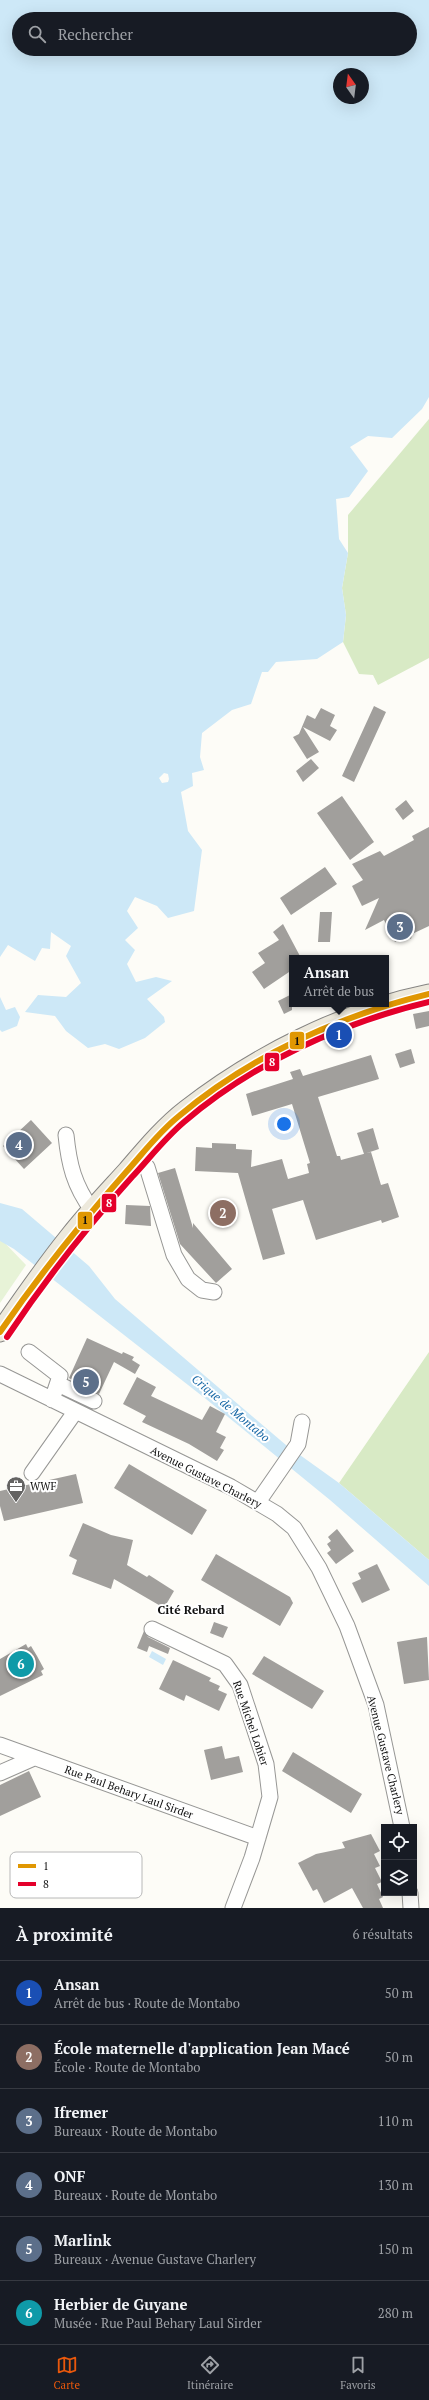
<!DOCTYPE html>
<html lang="fr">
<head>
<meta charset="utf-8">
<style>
	:root { --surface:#171b24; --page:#242831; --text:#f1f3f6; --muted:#9ea1a6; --line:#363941; --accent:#ea580c }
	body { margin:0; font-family:"PT Serif",serif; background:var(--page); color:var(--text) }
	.controls { position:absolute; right:12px; bottom:12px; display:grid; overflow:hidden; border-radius:0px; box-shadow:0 4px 16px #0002 }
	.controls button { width:36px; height:36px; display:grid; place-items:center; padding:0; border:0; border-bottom:1px solid var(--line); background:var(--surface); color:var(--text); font:20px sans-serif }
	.compass { position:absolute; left:333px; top:68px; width:36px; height:36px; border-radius:50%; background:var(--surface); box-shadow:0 4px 16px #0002; rotate:346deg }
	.you { position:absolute; left:284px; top:1124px; width:14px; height:14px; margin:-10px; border:3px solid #fff; border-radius:50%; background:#1a73e8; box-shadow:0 0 0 6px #1a73e833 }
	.badge { display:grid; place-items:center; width:26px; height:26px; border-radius:50%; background:var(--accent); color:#fff; font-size:13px; font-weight:700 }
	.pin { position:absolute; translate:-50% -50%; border:2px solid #fff; box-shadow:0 1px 4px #0006 }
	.popup { position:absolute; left:289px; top:955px; width:100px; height:52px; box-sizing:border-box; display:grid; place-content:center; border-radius:0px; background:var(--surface); filter:drop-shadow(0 1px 3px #0005); font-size:13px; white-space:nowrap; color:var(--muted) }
	.popup b { font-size:15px; color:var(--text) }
	.popup::after { content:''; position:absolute; left:50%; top:100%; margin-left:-8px; border:8px solid transparent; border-top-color:var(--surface) }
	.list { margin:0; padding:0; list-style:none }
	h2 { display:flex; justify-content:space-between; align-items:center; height:52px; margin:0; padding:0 16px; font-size:17px }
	h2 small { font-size:13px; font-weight:400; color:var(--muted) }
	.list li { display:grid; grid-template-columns:26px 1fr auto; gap:12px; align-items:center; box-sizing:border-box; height:64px; padding:0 16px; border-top:1px solid var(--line) }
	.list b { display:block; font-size:15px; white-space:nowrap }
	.list p { margin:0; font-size:13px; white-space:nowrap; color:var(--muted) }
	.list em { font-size:13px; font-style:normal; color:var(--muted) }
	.icon { flex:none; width:22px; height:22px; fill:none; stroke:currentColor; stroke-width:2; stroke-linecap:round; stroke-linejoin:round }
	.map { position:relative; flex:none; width:429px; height:1908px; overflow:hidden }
	.search { position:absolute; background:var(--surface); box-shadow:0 4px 16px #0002; left:12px; right:12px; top:12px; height:44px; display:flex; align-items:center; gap:10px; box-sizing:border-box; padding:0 14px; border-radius:22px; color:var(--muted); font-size:15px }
	.sheet { height:436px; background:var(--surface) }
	nav { display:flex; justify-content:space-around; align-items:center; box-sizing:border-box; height:56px; border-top:1px solid var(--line); background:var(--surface); font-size:11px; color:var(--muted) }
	nav a { display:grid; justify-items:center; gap:2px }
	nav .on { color:var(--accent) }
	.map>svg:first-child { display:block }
</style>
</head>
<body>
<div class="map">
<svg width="429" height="1908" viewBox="0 0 429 1908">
	<rect width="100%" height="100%" fill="#fdfcf7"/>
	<path fill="#e7f3d7" d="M0,1238L26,1265L0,1303Z"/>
	<path fill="#d8eac5" d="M429,419V658L378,685L373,675L359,674L343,642L346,615L342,588L348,553V515Z
		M429,1352V1560L339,1483Z"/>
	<path fill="#cde8f7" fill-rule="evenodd" d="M0,0H429V397L422,409L392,438L368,436L350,447L368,471L349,497L336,499L339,539L348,553L342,588L346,615L343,642L317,659L276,662L268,672H262L251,704L232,710L202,733L200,757L204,770L192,773L193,786L181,792L188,831L202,850L194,911L168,918L157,906L135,897L127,911L138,928L125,940L135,950L127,964L136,982L156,977L172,981L147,999L164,1017L165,1022L145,1038L119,1049L105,1044L88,1048L66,1031L55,1016L25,1012L38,995L66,997L81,983L66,956L71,946L51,932L50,949L42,948L35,961L8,945L0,957ZM19,19H410V49H19ZM339,74H363V98H339ZM164,773L168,774L169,779L168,782L162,783L159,778Z
		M0,997L6,1010L15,1007L20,1017L17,1026L2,1032L0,1030Z
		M0,1203L22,1209L89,1266L115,1299L286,1445L339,1483L429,1560V1586L330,1500L206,1399L14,1249L0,1241Z
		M152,1651L166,1659L163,1665L149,1657Z"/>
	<path fill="#a19f9c" d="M374,706L386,712L354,782L342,776Z
		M321,708L335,715L330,726L337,730L330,741L303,727L319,752L307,759L293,737L299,734L307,715L315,719Z
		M311,759L319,768L303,782L296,771Z
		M342,796L374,842L350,860L317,813Z
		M406,800L414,811L403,820L395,809Z
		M429,827V926L412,934L411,939L407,936L395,942L384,920L365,930L379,898L362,906L352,886L363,880L352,864L380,851L384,856L414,840L412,836Z
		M325,867L337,884L291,915L280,898Z
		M320,912H332L330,942H318Z
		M283,924L301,958H292V970L264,989L252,972L265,963L258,953L279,940L273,932Z
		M292,994V1010L284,1014L278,1001Z
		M429,1011V1026L416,1029L413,1014Z
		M411,1049L415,1063L400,1068L395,1054Z
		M371,1055L379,1079L318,1097L337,1156H340L341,1160L371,1152L381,1185L388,1183L399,1217L382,1223L381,1220L316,1240L303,1200L272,1209L285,1254L263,1260L238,1173L195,1171L196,1147L212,1148V1143L236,1144V1149L252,1150L251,1167L282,1159L288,1179L309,1173L307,1164L310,1163L292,1104L252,1116L246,1094L293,1079L290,1072L300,1069L303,1076Z
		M31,1120L52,1143L24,1169L3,1146Z
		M373,1128L379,1149L364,1154L357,1133Z
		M175,1168L193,1228V1223L232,1269L216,1283L180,1244L158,1173Z
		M126,1205L150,1206L151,1226L125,1224Z
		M87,1338L122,1354L123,1352L134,1357L132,1360L140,1365L135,1374L114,1362L99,1394L69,1378Z
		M137,1377L156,1387L151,1396L202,1420L210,1406L225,1414L216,1432L226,1437L220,1448L224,1450L217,1461L189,1444L142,1422L146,1416L123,1404Z
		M129,1464L207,1510L192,1535L114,1488Z
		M76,1474L83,1503L4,1521L0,1506V1491Z
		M83,1523L111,1535L133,1540L127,1565L147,1577L149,1575L174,1591L164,1608L114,1579L111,1589L72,1574L77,1560L69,1556Z
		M337,1529L354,1551L336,1564L327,1553L331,1550L327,1544L331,1541L328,1537Z
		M216,1554L290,1597L293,1603L280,1626L201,1580Z
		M377,1564L390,1590L362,1603L352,1583L361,1579L358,1573Z
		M214,1622L228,1627L223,1638L210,1633Z
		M144,1631L148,1637L170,1648L168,1654L149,1646L147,1652L137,1648Z
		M427,1637L429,1680L404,1684L397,1642Z
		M26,1644L28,1648L31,1646L37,1656L44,1669L41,1671L43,1675L0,1696V1659Z
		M264,1656L324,1691L312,1709L252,1674Z
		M173,1660L211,1678L209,1681L220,1686L218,1690L227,1694L219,1711L186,1695L184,1701L159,1689Z
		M222,1746L225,1759L239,1756L243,1772L211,1780L204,1750Z
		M293,1752L362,1794L351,1813L282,1771Z
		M29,1771L41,1797L0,1816V1785Z
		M371,1834L380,1851L374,1854L380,1866L375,1868L382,1882L377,1884L383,1897L379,1899L383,1908H363L352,1888L324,1903L317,1889L313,1891L298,1863L316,1854L345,1848L342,1842Z"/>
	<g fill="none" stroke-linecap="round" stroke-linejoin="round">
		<defs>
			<path id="minor" d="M66,1135C69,1165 74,1185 92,1210
				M138,1158L147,1167L174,1255L188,1279L202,1290L214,1292
				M29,1352L60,1376L52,1400
				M0,1374L231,1487L277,1514L294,1528L319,1568L347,1626L376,1705L402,1827
				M58,1384L94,1401
				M32,1473L75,1412
				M258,1502L298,1444L302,1422
				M152,1629L225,1664L240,1685L266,1764L270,1797L252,1858L233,1908
				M0,1745L258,1838
				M0,1773L34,1758
				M410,1893L411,1908"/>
			<path id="major" d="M0,1332C22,1300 45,1267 69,1237C87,1214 107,1193 127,1171C145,1150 164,1127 186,1110C254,1057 344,1011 429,994"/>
		</defs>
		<use href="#minor" stroke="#979795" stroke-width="17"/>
		<use href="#major" stroke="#858482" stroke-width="21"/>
		<use href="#minor" stroke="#fffffe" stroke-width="15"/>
		<use href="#major" stroke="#ede9dc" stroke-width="19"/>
		<defs>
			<path id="bus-1" d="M0,1332C40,1274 80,1224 127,1171C144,1152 159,1132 179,1116C250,1056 339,1016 429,994"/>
			<path id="bus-2" d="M7,1337C45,1280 86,1228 132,1177C149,1159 164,1139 184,1122C253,1063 341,1023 429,1002"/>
		</defs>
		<use href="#bus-1" stroke="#fff" stroke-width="9"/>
		<use href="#bus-2" stroke="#fff" stroke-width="9"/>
		<use href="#bus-1" stroke="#e09702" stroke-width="6"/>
		<use href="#bus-2" stroke="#e4002b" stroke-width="6"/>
	</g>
	<defs>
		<symbol id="office-pin" viewBox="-11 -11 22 30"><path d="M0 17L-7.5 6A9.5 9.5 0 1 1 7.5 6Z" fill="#646362" stroke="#fff"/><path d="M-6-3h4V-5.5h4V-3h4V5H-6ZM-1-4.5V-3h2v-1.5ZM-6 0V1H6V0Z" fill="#fff"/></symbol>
	</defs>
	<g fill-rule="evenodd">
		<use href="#office-pin" x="5" y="1475" width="22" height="30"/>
	</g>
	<g text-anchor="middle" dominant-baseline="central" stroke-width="4" stroke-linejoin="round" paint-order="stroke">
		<g font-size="11" fill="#111" stroke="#fff">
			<text transform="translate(206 1477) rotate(27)">Avenue Gustave Charlery</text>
			<text transform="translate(251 1723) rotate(71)">Rue Michel Lohier</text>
			<text transform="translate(386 1755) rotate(76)">Avenue Gustave Charlery</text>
			<text transform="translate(129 1792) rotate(20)">Rue Paul Behary Laul Sirder</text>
		</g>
		<g font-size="11" fill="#111" stroke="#fff" text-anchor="start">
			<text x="30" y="1486">WWF</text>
		</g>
		<g font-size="12" font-style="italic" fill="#1768a6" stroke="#fff">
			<text transform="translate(231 1408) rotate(40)">Crique de Montabo</text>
		</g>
		<g font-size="12" font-weight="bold" fill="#111" stroke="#fff">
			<text x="191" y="1609">Cité Rebard</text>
		</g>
	</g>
	<rect x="10" y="1852" width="132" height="46" rx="6" fill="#fff" stroke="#b8b8b8" stroke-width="1"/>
	<rect x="18" y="1864" width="18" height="4" fill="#e09702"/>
	<rect x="18" y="1882" width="18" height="4" fill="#e4002b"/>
	<g font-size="11" fill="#111">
		<text x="43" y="1870">1</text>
		<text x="43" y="1888">8</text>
	</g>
	<g stroke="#fff" stroke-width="1.5">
		<rect x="289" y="1031" width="16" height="19" rx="4" fill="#e09702"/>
		<rect x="264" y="1052" width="16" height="20" rx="4" fill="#e4002b"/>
		<rect x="101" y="1193" width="16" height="20" rx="4" fill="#e4002b"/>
		<rect x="77" y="1211" width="16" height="19" rx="4" fill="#e09702"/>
	</g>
	<g font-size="11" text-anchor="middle" font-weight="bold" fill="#fff">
		<text x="272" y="1066">8</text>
		<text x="109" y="1207">8</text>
	</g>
	<g font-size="11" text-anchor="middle" font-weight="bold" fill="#111">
		<text x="297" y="1045">1</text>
		<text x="85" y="1224">1</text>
	</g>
</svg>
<div class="controls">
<button><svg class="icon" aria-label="locate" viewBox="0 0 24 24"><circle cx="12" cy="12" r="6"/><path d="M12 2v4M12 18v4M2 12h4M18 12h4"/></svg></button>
<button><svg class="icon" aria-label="layers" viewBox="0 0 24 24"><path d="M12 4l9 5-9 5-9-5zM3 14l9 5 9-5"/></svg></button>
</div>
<svg class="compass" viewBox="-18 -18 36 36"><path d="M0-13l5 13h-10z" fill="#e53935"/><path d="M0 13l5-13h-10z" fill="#9ea1a6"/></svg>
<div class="you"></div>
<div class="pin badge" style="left:339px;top:1035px;background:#1a4fb4">1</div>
<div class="popup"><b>Ansan</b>Arrêt de bus</div>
<div class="pin badge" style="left:223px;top:1213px;background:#8d6e63">2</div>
<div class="pin badge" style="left:400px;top:927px;background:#5c6f8a">3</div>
<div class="pin badge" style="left:19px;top:1145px;background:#5c6f8a">4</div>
<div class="pin badge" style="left:86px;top:1382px;background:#5c6f8a">5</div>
<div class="pin badge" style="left:21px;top:1664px;background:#0f9aa8">6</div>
<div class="search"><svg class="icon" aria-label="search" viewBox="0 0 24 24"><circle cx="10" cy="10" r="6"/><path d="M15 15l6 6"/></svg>Rechercher</div>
</div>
<section class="sheet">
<h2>À proximité<small>6 résultats</small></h2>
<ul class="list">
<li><span class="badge" style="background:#1a4fb4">1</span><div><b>Ansan</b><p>Arrêt de bus · Route de Montabo</p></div><em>50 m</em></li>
<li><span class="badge" style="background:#8d6e63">2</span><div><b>École maternelle d'application Jean Macé</b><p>École · Route de Montabo</p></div><em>50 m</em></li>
<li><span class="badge" style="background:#5c6f8a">3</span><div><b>Ifremer</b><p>Bureaux · Route de Montabo</p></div><em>110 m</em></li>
<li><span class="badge" style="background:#5c6f8a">4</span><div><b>ONF</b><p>Bureaux · Route de Montabo</p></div><em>130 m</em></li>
<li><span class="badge" style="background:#5c6f8a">5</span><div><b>Marlink</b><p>Bureaux · Avenue Gustave Charlery</p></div><em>150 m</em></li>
<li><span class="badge" style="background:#0f9aa8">6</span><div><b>Herbier de Guyane</b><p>Musée · Rue Paul Behary Laul Sirder</p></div><em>280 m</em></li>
</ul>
</section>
<nav>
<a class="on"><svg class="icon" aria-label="map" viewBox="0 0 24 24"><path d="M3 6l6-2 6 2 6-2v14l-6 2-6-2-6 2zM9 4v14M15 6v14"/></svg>Carte</a>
<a><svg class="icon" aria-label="directions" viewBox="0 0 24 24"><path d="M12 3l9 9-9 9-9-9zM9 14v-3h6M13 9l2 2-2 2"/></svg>Itinéraire</a>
<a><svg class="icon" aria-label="saved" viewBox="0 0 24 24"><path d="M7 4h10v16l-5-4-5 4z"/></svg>Favoris</a>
</nav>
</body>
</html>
